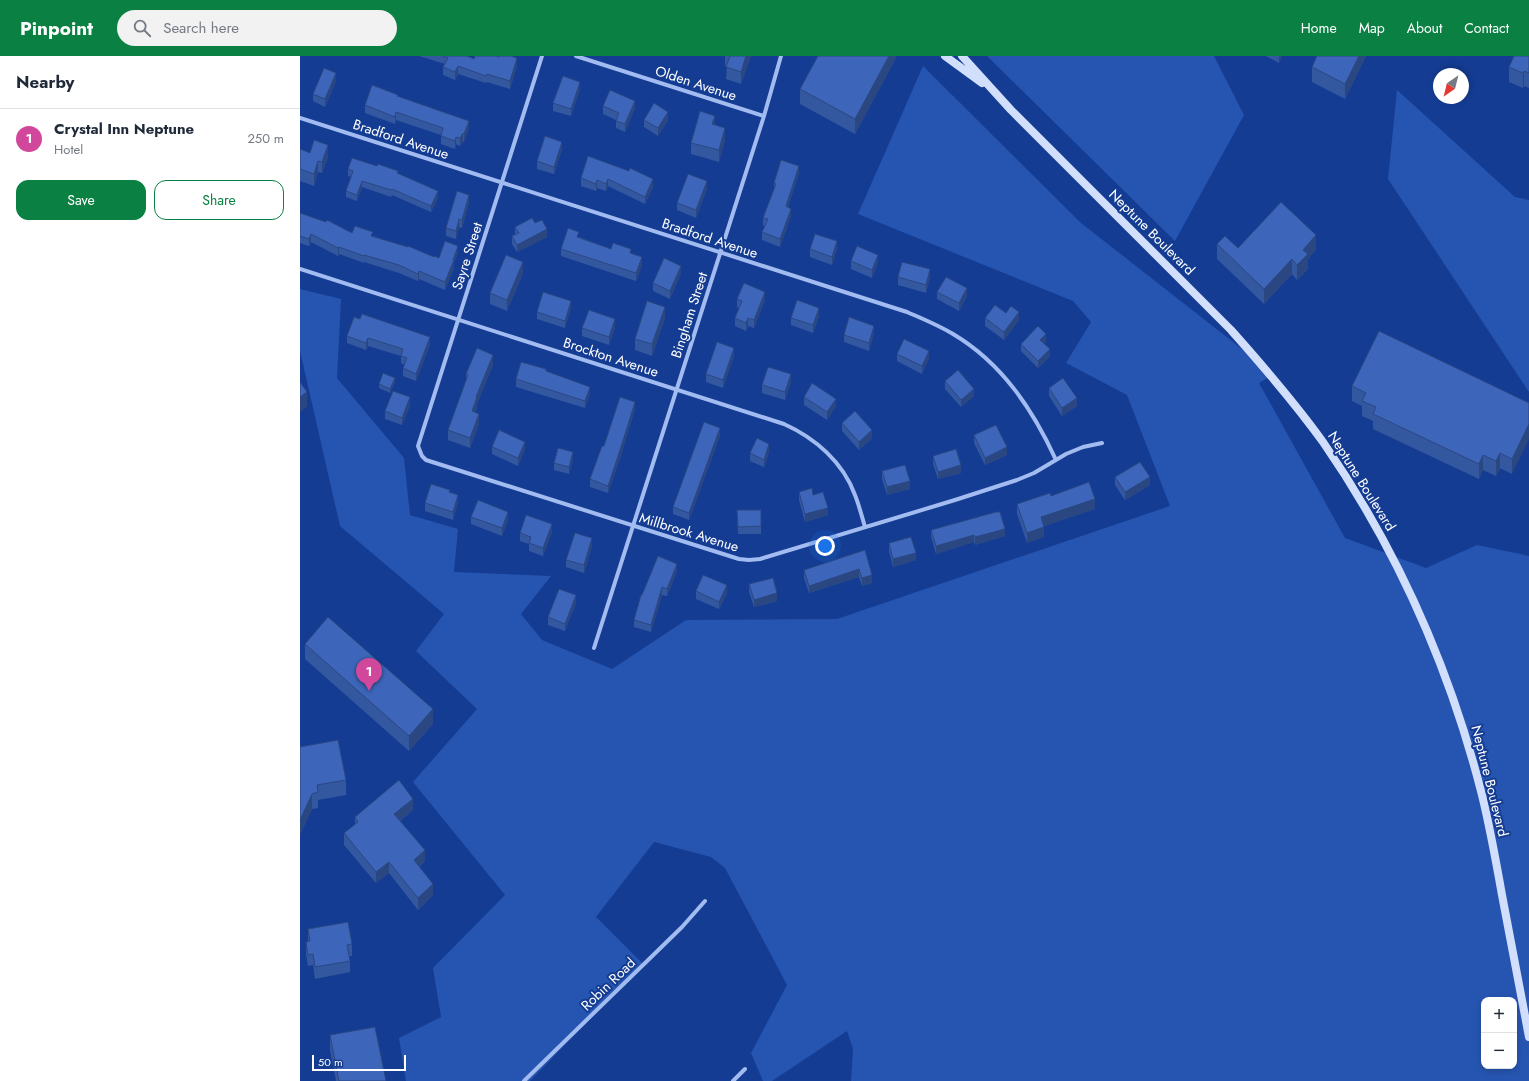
<!DOCTYPE html>
<html lang="en">
<head>
<meta charset="utf-8">
<style>
	:root { --surface:#fff; --page:#f2f2f3; --text:#1f2937; --muted:#747a83; --line:#e0e1e3; --accent:#0b8043 }
	body { margin:0; font-family:Jost,sans-serif; background:var(--page); color:var(--text) }
	.controls { position:absolute; right:12px; bottom:12px; display:grid; overflow:hidden; border-radius:8px; box-shadow:0 2px 6px #0003 }
	.controls button { width:36px; height:36px; display:grid; place-items:center; padding:0; border:0; border-bottom:1px solid var(--line); background:var(--surface); color:var(--text); font:20px sans-serif }
	.compass { position:absolute; left:1133px; top:12px; width:36px; height:36px; border-radius:50%; background:var(--surface); box-shadow:0 2px 6px #0003; rotate:215deg }
	.scale { position:absolute; left:12px; bottom:10px; width:94px; box-sizing:border-box; padding-left:4px; border:2px solid #fff; border-top:0; font-size:11px; line-height:14px; white-space:nowrap; color:#fff; -webkit-text-stroke:3px #143c92; paint-order:stroke }
	.you { position:absolute; left:525px; top:490px; width:14px; height:14px; margin:-10px; border:3px solid #fff; border-radius:50%; background:#1a73e8; box-shadow:0 0 0 6px #1a73e833 }
	.badge { display:grid; place-items:center; width:26px; height:26px; border-radius:50%; background:var(--accent); color:#fff; font-size:13px; font-weight:700 }
	.pin { position:absolute; translate:-50% -33px; filter:drop-shadow(0 1px 2px #0008) }
	.pin::after { content:''; position:absolute; top:21px; width:14px; height:12px; background:inherit; clip-path:polygon(0 0,100% 0,50% 100%) }
	.list { margin:0; padding:0; list-style:none }
	h2 { display:flex; justify-content:space-between; align-items:center; height:52px; margin:0; padding:0 16px; font-size:17px }
	h2 small { font-size:13px; font-weight:400; color:var(--muted) }
	.list li { display:grid; grid-template-columns:26px 1fr auto; gap:12px; align-items:center; box-sizing:border-box; height:60px; padding:0 16px; border-top:1px solid var(--line) }
	.list b { display:block; font-size:15px; white-space:nowrap }
	.list p { margin:0; font-size:13px; white-space:nowrap; color:var(--muted) }
	.list em { font-size:13px; font-style:normal; color:var(--muted) }
	.actions { display:flex; gap:8px; padding:12px 16px }
	.actions a { flex:1; padding:9px 0; border:1px solid var(--accent); border-radius:12px; text-align:center; font-size:14px; color:var(--accent) }
	.actions .main { background:var(--accent); color:#fff }
	.icon { flex:none; width:22px; height:22px; fill:none; stroke:currentColor; stroke-width:2; stroke-linecap:round; stroke-linejoin:round }
	.map { position:relative; flex:none; width:1229px; height:1025px; overflow:hidden }
	header { display:flex; align-items:center; gap:24px; box-sizing:border-box; height:56px; padding:0 20px; background:var(--accent); color:#fff }
	header strong { font-size:19px }
	nav { display:flex; gap:22px; margin-inline-start:auto; font-size:14px }
	.search { width:280px; height:36px; background:var(--page); display:flex; align-items:center; gap:10px; box-sizing:border-box; padding:0 14px; border-radius:22px; color:var(--muted); font-size:15px }
	main { display:flex }
	aside { flex:1; background:var(--surface) }
	.map>svg:first-child { display:block }
</style>
</head>
<body>
<header>
<strong>Pinpoint</strong>
<div class="search"><svg class="icon" aria-label="search" viewBox="0 0 24 24"><circle cx="10" cy="10" r="6"/><path d="M15 15l6 6"/></svg>Search here</div>
<nav><a>Home</a><a>Map</a><a>About</a><a>Contact</a></nav>
</header>
<main>
<aside>
<h2>Nearby<small></small></h2>
<ul class="list">
<li><span class="badge" style="background:#d1479c">1</span><div><b>Crystal Inn Neptune</b><p>Hotel</p></div><em>250 m</em></li>
</ul>
<div class="actions"><a class="main">Save</a><a>Share</a></div>
</aside>
<div class="map">
<svg width="1229" height="1025" viewBox="0 0 1229 1025">
	<rect width="100%" height="100%" fill="#143c92"/>
	<path fill="#2655b1" fill-rule="evenodd" d="M687,0H914L944,59L875,185Z
		M623,10L781,167L974,318L959,327L1045,482L1126,512L1177,489L1229,500V1025H551L553,993L547,975L472,1025H463L451,997L487,929L425,812L411,801L354,786L296,861L343,908L230,1025H106L99,982L141,961L133,912L205,839L113,726L177,653L116,595L144,558L40,470L0,295V233L41,243L37,322L104,402L110,459L158,473L154,516L251,520L221,558L242,584L312,613L386,564L537,563L870,450L827,339L766,307L791,266L773,245L558,158ZM1184,944H1214V1010H1184Z
		M1097,34L1215,141L1229,144V336L1088,123Z"/>
	<g fill="none" stroke-linecap="round" stroke-linejoin="round">
		<path stroke="#a2bcf1" stroke-width="4" d="M242,0L118,390L122,400L126,404L439,503L449,504L460,503L655,444L717,424L734,417L766,398L783,391L802,387
			M276,0L464,60
			M0,62L607,256C623,263 638,269 653,278C702,307 733,354 756,404
			M0,213L484,368C515,382 543,406 555,439C559,449 562,461 565,471
			M294,592L464,60L481,0
			M224,1025L382,871L405,845
			M433,1025L445,1013"/>
		<path stroke="#d1defc" stroke-width="8" d="M645,0L682,27
			M662,0L711,54L931,274C963,310 995,347 1023,386C1097,493 1150,613 1182,739C1190,772 1196,805 1202,839C1211,886 1220,934 1229,981"/>
	</g>
	<path fill="#3458a0" d="M119,0H167L174,3L217,10L210,33L187,26L186,27L158,18L155,24L143,19V11L145,8Z
		M425,0H451L441,28L426,23L427,10H425Z
		M596,0V2L555,78L500,48V33Z
		M966,0H982L979,7Z
		M1066,0L1045,43L1012,26V11Z
		M1229,0V32L1224,30L1223,32L1209,26V11Z
		M36,25L25,51L13,45V38Z
		M280,33L271,60L253,55V47Z
		M98,40L169,72L164,86L163,85L160,90L156,88L155,93L141,88V79L96,64L95,68L65,57V49Z
		M303,50L335,52L325,76L316,72V64L303,58Z
		M344,64H368L358,80L344,71Z
		M415,69L425,84L419,106L391,98V87Z
		M0,93L10,97L28,101L22,117L18,116L14,130L0,125Z
		M262,93L254,118L237,113V105Z
		M288,100L353,131L345,148L308,130L306,135L297,132L296,135L281,130V122Z
		M48,113L98,117L138,142L131,156L92,139L91,141L62,131L57,145L46,141V135L51,121L48,120Z
		M499,117L488,151L491,160L480,191L462,184V176L465,170H463V162L474,133V127Z
		M407,133L396,162L377,154V147Z
		M169,147L162,172L159,171L156,183L146,180V172Z
		M0,157L52,177L73,180L134,201L139,202L158,197L154,206V212L145,234L119,223L118,225L99,217L64,206V207L39,198L38,200L11,186L9,190L0,187Z
		M235,167L247,181L217,196L212,188V180L215,178V171Z
		M279,181L311,193L331,198L342,209L336,225L261,200V193Z
		M917,188L938,192L1016,194L1008,203V213L997,224L992,218L964,248L917,203Z
		M510,193H537L532,209L510,201Z
		M551,205L578,206L572,222L551,213Z
		M223,217L207,255L190,248V237Z
		M381,217L370,243L353,235V227Z
		M598,221H630L626,237L598,229Z
		M637,236L667,240L659,255L637,243Z
		M437,243L465,244L454,272L448,270L446,275L435,270V262L439,252L437,251Z
		M271,252L265,272L237,263V256Z
		M706,257L719,264L704,284L685,270V262Z
		M519,260L513,277L491,269V262Z
		M365,262L352,300L335,294V283Z
		M315,271L309,289L282,280V272Z
		M574,277L569,295L544,286V279Z
		M47,280L130,289L116,325L103,320V312L105,309L101,307V300L68,290L66,294L47,287Z
		M746,285L744,287L750,300L738,312L721,295V288Z
		M597,298L629,302L622,318L597,305Z
		M434,300L423,332L406,326V318Z
		M193,309L177,348V351L175,357L179,368L170,392L148,384V374L166,324V318Z
		M246,316L290,338L285,352L216,331V323Z
		M645,325L674,340L661,351L645,333Z
		M95,326L90,337L79,332V328Z
		M491,326L485,344L462,337V329Z
		M1052,330L1229,347L1212,418L1200,412L1196,420L1183,414L1179,423L1073,373V365L1062,360V350L1052,345Z
		M749,332L777,350L762,360L749,340Z
		M504,341L536,350L527,364L504,349Z
		M110,349L102,369L85,363V355Z
		M335,353L321,399L308,437L290,431V423L304,390Z
		M542,367L572,382L559,394L542,375Z
		M674,379L707,399L685,409L674,387Z
		M420,380L389,464L373,458V451Z
		M192,391L225,393L218,410L192,398Z
		M469,396L464,411L450,405V397Z
		M633,400L661,417L638,423L633,408Z
		M273,404L269,418L254,414V407Z
		M582,415L610,433L587,439L582,423Z
		M815,421L850,429L825,444L815,429Z
		M150,436L158,446L153,464L125,455V447Z
		M499,436L513,439L528,459L505,466L499,444Z
		M751,440L795,453L744,470V481L727,487L717,458V448Z
		M437,454H461V478H438Z
		M171,461L208,464L202,480L171,468Z
		M631,474L705,480L675,489L674,486L636,498L631,481Z
		M252,476L243,500L229,495V488L220,485V477Z
		M589,487L616,504L593,511L589,495Z
		M292,490L284,517L266,511V504Z
		M565,494L572,527L562,530L559,521L509,537L504,522V514Z
		M377,515L367,540L362,539L351,576L334,571V564L342,539Z
		M449,528L477,545L454,551L449,536Z
		M396,535L427,537L419,553L396,543Z
		M276,547L265,575L248,569V561Z
		M5,588L133,668L109,695L5,603Z
		M0,691L46,724V739L18,744V752L12,753L0,779Z
		M113,754L100,765L125,805L119,811L133,839L118,854L89,817L76,827L44,789V777L55,769V761Z
		M8,873L52,888V900H49L50,905V916L15,923L13,909L8,910L6,898V886H8Z
		M30,979L86,1025H36L30,994Z"/>
	<path fill="#2b4782" d="M446,0H451L441,28V16Z
		M589,0H596V2L555,78V63Z
		M979,0H982L979,7Z
		M1059,0H1066L1045,43V28Z
		M217,2V10L210,33V25Z
		M158,10V18L155,24V16Z
		M1224,15V30L1223,32V17Z
		M36,17V25L25,51V43Z
		M280,26V33L271,60V53Z
		M335,45V52L325,76V68Z
		M96,56V64L95,68V61Z
		M368,56V64L358,80V72Z
		M415,60V71L412,68Z
		M169,65V72L164,86V78Z
		M425,72V84L419,106V94Z
		M163,77V85L160,90V82Z
		M156,81V88L155,93V85Z
		M262,86V93L254,118V111Z
		M28,89V101L22,117V106Z
		M18,105V116L14,130V118Z
		M499,110V117L486,158V150Z
		M308,123V130L306,135V128Z
		M353,123V131L345,148V141Z
		M297,124V132L296,135V128Z
		M62,125V131L57,145V139Z
		M407,125V133L396,162V154Z
		M138,135V142L131,156V150Z
		M169,139V147L162,172V164Z
		M491,153V160L480,191V183Z
		M159,163V171L156,183V175Z
		M247,173V181L217,196V189Z
		M11,178V186L9,190V183Z
		M1016,179V194L1008,203V213L997,224V209L1003,194Z
		M537,185V193L532,209V201Z
		M158,190V197L154,206V212L145,234V226Z
		M39,191V198L38,200V192Z
		M578,199V206L572,222V214Z
		M342,201V209L336,225V217Z
		M992,203V218L964,248V233Z
		M223,206V217L207,255V244Z
		M381,210V217L370,243V235Z
		M630,213V221L626,237V229Z
		M119,215V223L118,225V218Z
		M667,232V240L659,255V247Z
		M465,236V244L454,272V264Z
		M271,245V252L265,272V265Z
		M365,251V262L352,300V288Z
		M519,252V260L513,277V269Z
		M719,256V264L704,284V276Z
		M448,262V270L446,275V267Z
		M315,263V271L309,289V281Z
		M574,270V277L569,295V287Z
		M746,278V285L740,291V284Z
		M130,281V289L116,325V318Z
		M68,282V290L66,294V287Z
		M434,292V300L423,332V324Z
		M750,293V300L738,312V305Z
		M629,295V302L622,318V310Z
		M193,299V309L177,348V351L172,365V355L176,341Z
		M491,318V326L485,344V336Z
		M95,322V326L90,337V333Z
		M290,331V338L285,352V345Z
		M674,333V340L661,351V344Z
		M7,336V351L0,356V341Z
		M110,341V349L102,369V362Z
		M777,342V350L762,360V352Z
		M536,343V350L527,364V356Z
		M335,346V353L321,399L308,437V430Z
		M179,358V368L170,392V382Z
		M1229,368V383L1212,418V403Z
		M420,372V380L389,464V457Z
		M572,374V382L559,394V386Z
		M225,386V393L218,410V402Z
		M469,388V396L464,411V404Z
		M707,391V399L685,409V402Z
		M273,396V404L269,418V411Z
		M1200,397V412L1196,420V405Z
		M1183,399V414L1179,423V408Z
		M661,409V417L638,423V416Z
		M850,421V429L825,444V436Z
		M610,425V433L587,439V431Z
		M158,439V446L153,464V456Z
		M795,443V453L741,471V461Z
		M528,452V459L505,466V458Z
		M208,456V464L202,480V472Z
		M252,468V476L243,500V492Z
		M744,471V481L727,487V477Z
		M705,473V480L675,489V481Z
		M674,479V486L636,498V490Z
		M292,482V490L284,517V509Z
		M616,497V504L593,511V503Z
		M377,508V515L367,540V533Z
		M559,513V521L509,537V530Z
		M572,519V527L562,530V522Z
		M427,529V537L419,553V546Z
		M362,531V539L351,576V569Z
		M477,537V545L454,551V544Z
		M276,539V547L265,575V568Z
		M133,653V668L109,695V680Z
		M12,738V753L0,779V764Z
		M113,743V754L94,769V758Z
		M125,794V805L114,816V804Z
		M89,806V817L76,827V816Z
		M133,828V839L118,854V842Z"/>
	<path fill="#3d66ba" stroke="#2b4782" d="M143,0H167L174,3L175,0H197L199,1V0H211L217,2L210,25L187,18L186,20L158,10L155,16L143,11L148,2Z
		M430,0H446L441,16L426,11Z
		M518,0H589L555,63L500,33Z
		M1017,0H1059L1045,28L1012,11Z
		M1214,0H1229V17L1224,15L1223,17L1209,11Z
		M24,12L36,17L25,43L13,38Z
		M263,20L280,26L271,53L253,47Z
		M72,29L98,39L97,40L169,65L164,78L163,77L160,82L156,81L155,85L141,80L143,72L96,56L95,61L65,49Z
		M310,34L335,45L325,68L316,65L319,57L303,50Z
		M354,47L368,56L358,72L344,64Z
		M400,55L415,60L412,68L425,72L419,94L391,87Z
		M245,80L262,86L254,111L237,105Z
		M14,84L28,89L22,106L18,105L14,118L0,113V93L10,97Z
		M288,100L329,115L330,112L353,123L345,141L308,123L306,128L297,124L296,128L281,122Z
		M52,102L77,110L78,108L98,115L97,117L138,135L131,150L92,133L91,134L62,125L57,139L46,135L53,115L48,113Z
		M481,104L499,110L486,150L491,153L480,183L462,176L468,163L463,162L476,128L474,127Z
		M388,118L407,125L396,154L377,147Z
		M157,135L169,139L162,164L159,163L156,175L146,172Z
		M981,146L1016,179L1003,194L1008,198L997,209L992,203L964,233L917,188L925,180L938,192Z
		M0,157L26,166L27,164L52,177L55,170L73,176L71,180L108,191V190L134,201V200L139,202L145,185L158,190L153,204H154L145,226L119,215L118,218L99,209L64,199V200L39,191L38,192L11,178L9,183L0,180Z
		M232,162L235,167L242,164L247,173L217,189L212,180L219,177L215,171Z
		M268,172L279,176L277,181L311,193L313,187L331,193L330,197L342,201L336,217L261,193Z
		M515,178L537,185L532,201L510,193Z
		M557,190L578,199L572,214L551,205Z
		M206,199L223,206L207,244L190,237Z
		M364,202L381,210L370,235L353,227Z
		M602,206L630,213L626,229L598,221Z
		M646,221L667,232L659,247L637,236Z
		M444,227L465,236L454,264L448,262L446,267L435,262L442,245L437,243Z
		M243,236L271,245L265,265L237,256Z
		M497,244L519,252L513,269L491,262Z
		M347,245L365,251L352,288L335,283Z
		M695,249L706,257L711,250L719,256L704,276L685,262Z
		M289,254L315,263L309,281L282,272Z
		M62,258L130,281L116,318L103,312L107,302L101,300L103,293L68,282L66,287L47,280L54,261L60,263Z
		M549,261L574,270L569,287L544,279Z
		M738,270L746,278L740,284L750,293L738,305L721,288Z
		M1079,275L1229,347V368L1212,403L1200,397L1196,405L1183,399L1179,408L1073,358L1076,351L1062,345L1066,337L1052,330Z
		M604,283L629,295L622,310L597,298Z
		M417,286L434,292L423,324L406,318Z
		M177,292L193,299L176,341H177L172,355L179,358L170,382L148,374L168,319L166,318Z
		M221,306L246,313V315L290,331L285,345L216,323Z
		M468,311L491,318L485,336L462,329Z
		M658,314L674,333L661,344L645,325Z
		M83,317L95,322L90,333L79,328Z
		M763,322L777,342L762,352L749,332Z
		M0,326L7,336L0,341Z
		M512,327L536,343L527,356L504,341Z
		M93,335L110,341L102,362L85,355Z
		M320,341L335,346L321,391L308,430L290,423L302,390H304Z
		M555,355L572,374L559,386L542,367Z
		M404,366L420,372L389,457L373,451Z
		M696,369L707,391L685,402L674,379Z
		M199,374L225,386L218,402L192,391Z
		M457,382L469,388L464,404L450,397Z
		M258,392L273,396L269,411L254,407Z
		M656,393L661,409L638,416L633,400Z
		M840,406L850,421L825,436L815,421Z
		M605,409L610,425L587,431L582,415Z
		M789,426L795,443L741,461L744,471L727,477L717,448L750,437L751,440Z
		M131,428L150,434L149,436L158,439L153,456L125,447Z
		M512,432L513,439L523,436L528,452L505,458L499,436Z
		M178,444L208,456L202,472L171,461Z
		M437,454H461V470L438,471Z
		M696,456H700L705,473L675,481L674,479L636,490L631,474Z
		M226,459L252,468L243,492L229,487L231,481L220,477Z
		M275,477L292,482L284,509L266,504Z
		M611,481L616,497L593,503L589,487Z
		M565,494L572,519L562,522L559,513L509,530L504,514Z
		M358,500L377,508L367,533L362,531L351,569L334,564L341,539H342Z
		M403,519L427,529L419,546L396,535Z
		M473,522L477,537L454,544L449,528Z
		M259,533L276,539L265,568L248,561Z
		M28,561L133,653L109,680L5,588Z
		M38,684L46,724L17,729L18,736L12,738L0,764V691Z
		M99,724L113,743L94,758L125,794L114,804L133,828L118,842L89,806L76,816L44,777L58,766L55,761Z
		M48,866L52,888L47,889L50,905L15,911L13,898L8,899L6,886L10,885L8,873Z
		M75,971L86,1025H39L30,979Z"/>
	<g text-anchor="middle" dominant-baseline="central" stroke-width="4" stroke-linejoin="round" paint-order="stroke">
		<g font-size="14" fill="#fff" stroke="#143c92">
			<text transform="translate(396 27) rotate(18)">Olden Avenue</text>
			<text transform="translate(101 83) rotate(18)">Bradford Avenue</text>
			<text transform="translate(852 176) rotate(45)">Neptune Boulevard</text>
			<text transform="translate(410 182) rotate(18)">Bradford Avenue</text>
			<text transform="translate(167 200) rotate(-72)">Sayre Street</text>
			<text transform="translate(389 259) rotate(-72)">Bingham Street</text>
			<text transform="translate(311 301) rotate(18)">Brockton Avenue</text>
			<text transform="translate(1062 425) rotate(58)">Neptune Boulevard</text>
			<text transform="translate(389 476) rotate(17)">Millbrook Avenue</text>
			<text transform="translate(1190 725) rotate(76)">Neptune Boulevard</text>
			<text transform="translate(308 928) rotate(-44)">Robin Road</text>
		</g>
	</g>
</svg>
<div class="controls">
<button>+</button>
<button>−</button>
</div>
<svg class="compass" viewBox="-18 -18 36 36"><path d="M0-13l5 13h-10z" fill="#e53935"/><path d="M0 13l5-13h-10z" fill="#747a83"/></svg>
<div class="scale">50 m</div>
<div class="you"></div>
<div class="pin badge" style="left:69px;top:635px;background:#d1479c">1</div>
</div>
</main>
</body>
</html>
